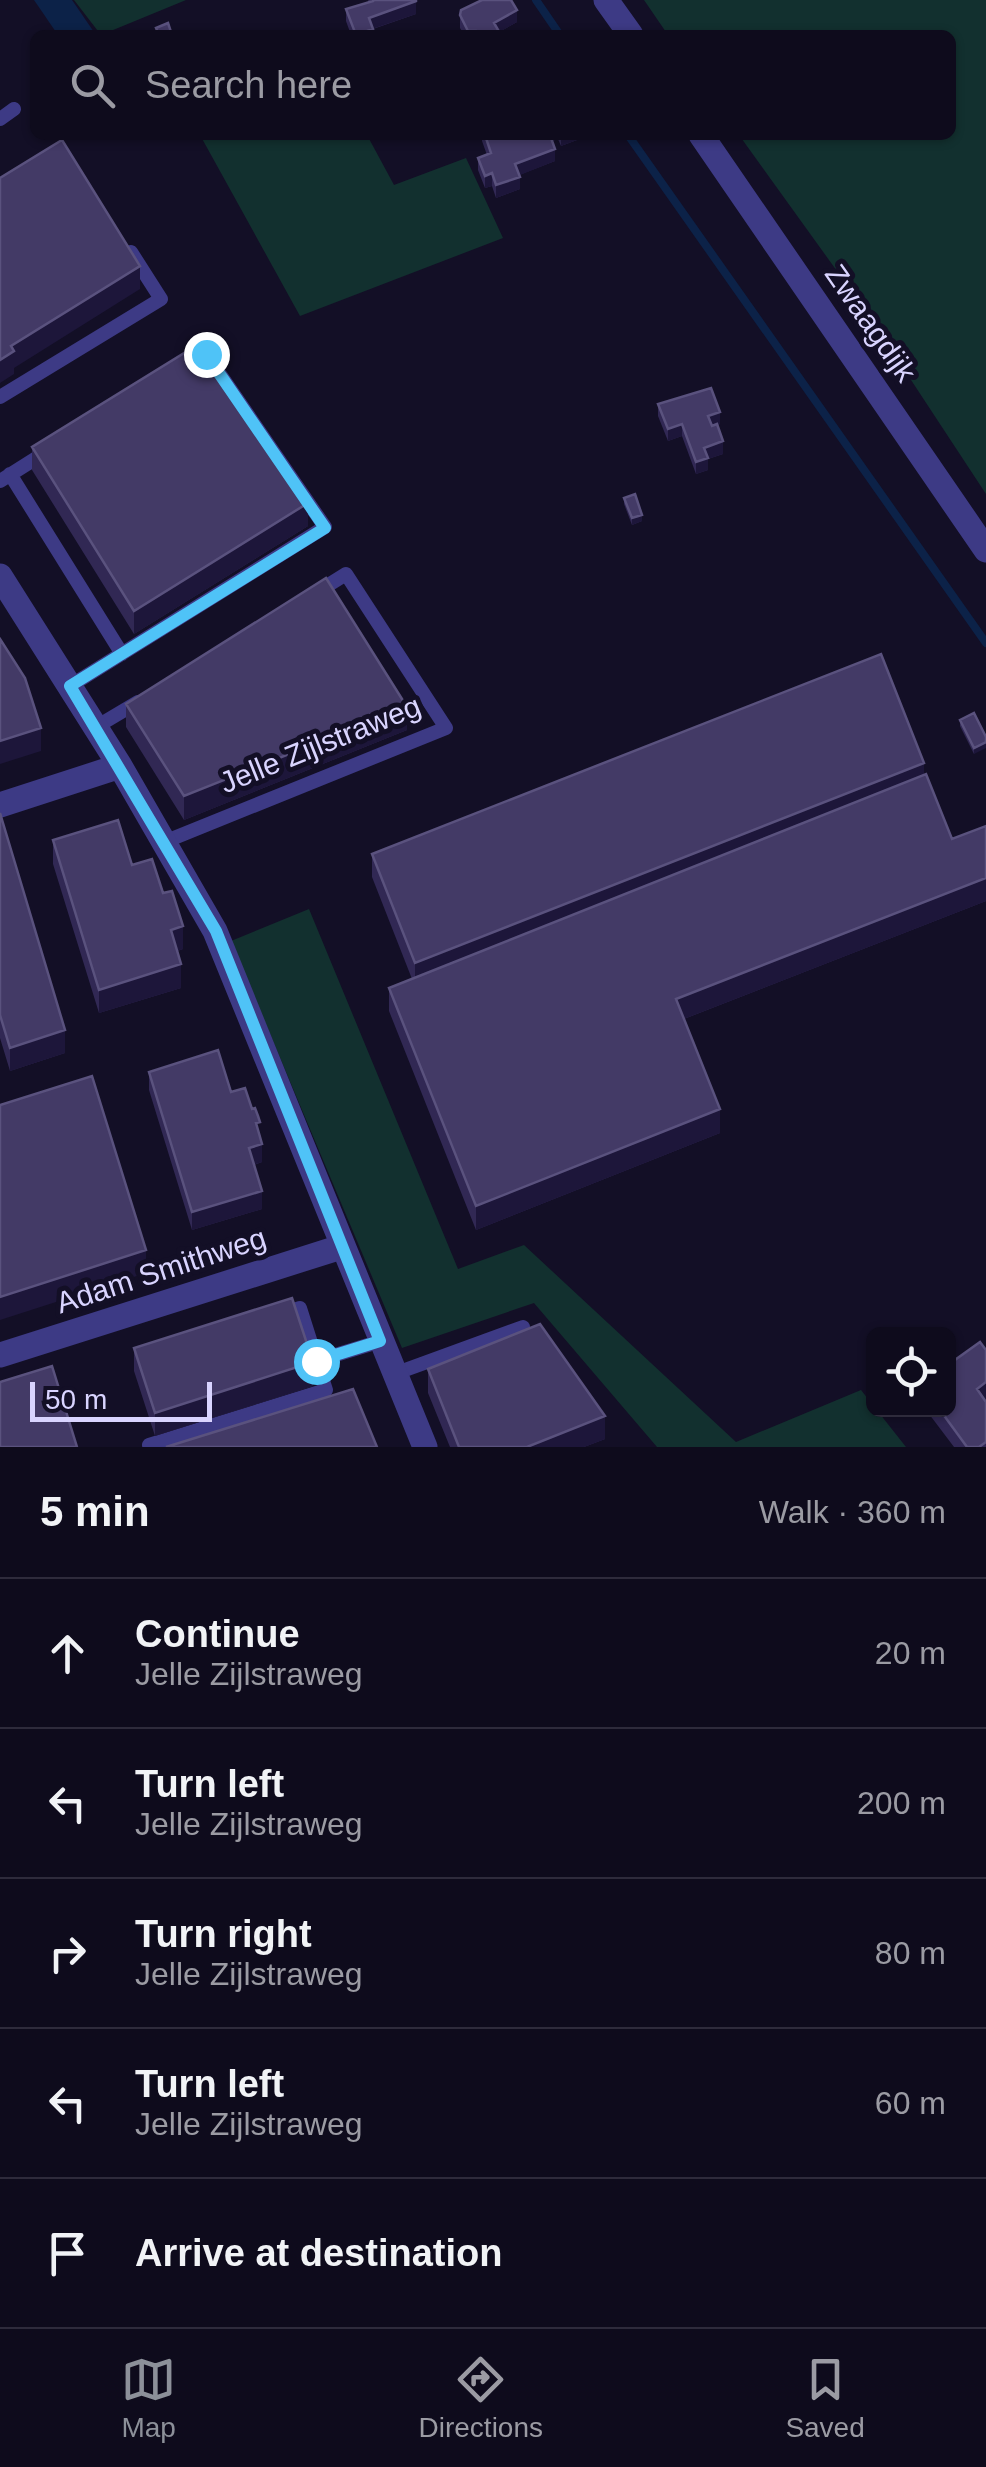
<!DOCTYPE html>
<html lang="en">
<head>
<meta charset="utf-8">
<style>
	:root { --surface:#0e0b1c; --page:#1c1929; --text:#f1f3f6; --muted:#9b9ba3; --line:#2e2b3b; --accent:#8c9099 }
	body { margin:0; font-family:Arial,sans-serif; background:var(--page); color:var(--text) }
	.controls { position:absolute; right:30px; bottom:30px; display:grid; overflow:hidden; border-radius:15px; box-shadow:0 2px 8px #0004 }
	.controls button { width:90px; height:90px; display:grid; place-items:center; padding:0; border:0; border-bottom:2px solid var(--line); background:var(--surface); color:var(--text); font:50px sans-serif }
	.scale { position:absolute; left:30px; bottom:25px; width:182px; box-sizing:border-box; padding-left:10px; border:5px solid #d9d4ff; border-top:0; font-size:28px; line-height:35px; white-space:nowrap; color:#d9d4ff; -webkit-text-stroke:8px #130f26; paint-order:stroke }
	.stop { position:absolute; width:30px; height:30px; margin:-22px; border:8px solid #4fc3f7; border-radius:50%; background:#fff }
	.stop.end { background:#4fc3f7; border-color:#fff; box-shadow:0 2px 10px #0008 }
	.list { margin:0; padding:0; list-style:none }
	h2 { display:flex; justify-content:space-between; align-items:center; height:130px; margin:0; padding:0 40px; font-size:42px }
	h2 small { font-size:32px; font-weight:400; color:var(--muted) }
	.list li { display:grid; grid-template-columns:65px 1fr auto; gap:30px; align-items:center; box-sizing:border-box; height:150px; padding:0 40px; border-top:2px solid var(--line) }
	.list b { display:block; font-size:38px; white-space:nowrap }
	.list p { margin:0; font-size:32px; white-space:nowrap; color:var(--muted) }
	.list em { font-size:32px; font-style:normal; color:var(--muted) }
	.icon { flex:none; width:55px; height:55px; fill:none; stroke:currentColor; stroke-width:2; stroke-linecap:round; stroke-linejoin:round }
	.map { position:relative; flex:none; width:986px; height:1447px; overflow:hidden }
	.search { position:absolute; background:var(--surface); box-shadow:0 2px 8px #0004; left:30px; right:30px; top:30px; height:110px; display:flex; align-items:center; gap:25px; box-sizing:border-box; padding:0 35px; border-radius:15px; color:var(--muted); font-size:38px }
	.sheet { height:880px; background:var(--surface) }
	nav { display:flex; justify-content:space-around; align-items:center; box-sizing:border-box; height:140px; border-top:2px solid var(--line); background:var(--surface); font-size:28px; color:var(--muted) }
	nav a { display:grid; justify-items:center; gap:5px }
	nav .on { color:var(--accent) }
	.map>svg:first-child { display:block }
</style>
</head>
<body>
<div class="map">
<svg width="986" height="1447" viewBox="0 0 986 1447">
	<rect width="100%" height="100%" fill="#130f26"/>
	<path fill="#12302f" d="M74,0H186L101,35Z
		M644,0H986V494L865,310L739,135H951V35H668Z
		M200,135H367L394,185L466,158L503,238L300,316Z
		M309,909L458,1269L524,1245L736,1442L861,1390L906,1447H657L534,1303L402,1348L231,941Z"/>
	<path fill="#0c2248" d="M34,0H72L96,35H58Z"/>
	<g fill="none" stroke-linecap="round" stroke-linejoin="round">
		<path stroke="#0c2248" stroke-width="8" d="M536,0L560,35
			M628,135L986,643"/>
		<path stroke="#3d3a85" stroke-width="14" d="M0,119L14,109
			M0,397L161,299L131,252
			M10,474L122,654
			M0,481L46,452
			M70,686L325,527L206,354L188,365
			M96,727L138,702
			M164,842L446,728L346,574L314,594
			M316,1361L381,1341
			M394,1374L523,1327
			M149,1445L326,1390L300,1308L278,1315"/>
		<path stroke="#3d3a85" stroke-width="25" d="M0,576L120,766L215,931L425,1447
			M0,805L120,766
			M0,1355L341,1247"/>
		<path stroke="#3d3a85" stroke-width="25" d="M606,0L631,35
			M701,135L986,550"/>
	</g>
	<path fill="#312854" d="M368,0H416V14L373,29V35H351L346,21V9L369,3Z
		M460,15L517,22L499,32L501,35H464L460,28Z
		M482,135H577V140L561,146L558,139L552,141L555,161L519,175L520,189L496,198L492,186L485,188L478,170V158L487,155L482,141Z
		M658,404L720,424L717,425L723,454L708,459V470L696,474L682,436L668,441L658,416Z
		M32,447L308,526L134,634L32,470Z
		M624,498L642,521L632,525L624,504Z
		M126,704L407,730L184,820L126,727Z
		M960,720L986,737L974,754L960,726Z
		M924,776L952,839L986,826V901L684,1019L720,1133L476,1230L389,1011V988L412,979L372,877V854Z
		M0,813L65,1053L10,1071L0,1038Z
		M53,840L132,865L163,893L183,949L177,951L181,988L99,1013L53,864Z
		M149,1072L231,1092L252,1109L260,1135L262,1162L254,1165L262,1209L192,1230L149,1090Z
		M134,1348L313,1386L155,1436L134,1371Z
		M428,1369L605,1439L584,1447H450L428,1393Z
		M985,1401L986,1447H954L926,1410H948Z"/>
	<path fill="#1d163a" d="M416,1V14L369,30V18Z
		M517,10V22L494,35V23Z
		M373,29V35H357Z
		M548,135H558V139L548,143Z
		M561,135H577V140L561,146Z
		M555,149V161L515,177V164Z
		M492,173V186L485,188V176Z
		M520,177V189L496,198V185Z
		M140,266V289L14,368V374L0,383V360L11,346Z
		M720,412V424L708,428V416Z
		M682,424V436L668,441V429Z
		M723,441V454L708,459V470L696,474V462L704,448Z
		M308,503V526L134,634V611Z
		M642,515V521L632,525V518Z
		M407,707V730L184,820V796Z
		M41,728V751L0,764V741Z
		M986,742V748L974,754V748Z
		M924,763V786L415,986V963Z
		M986,878V901L676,1022V999Z
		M183,926V949L171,953V930Z
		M181,964V988L99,1013V990Z
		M65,1030V1053L10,1071V1048Z
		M720,1109V1133L476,1230V1206Z
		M262,1144V1162L249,1166V1148Z
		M262,1191V1209L192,1230V1212Z
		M146,1250V1273L0,1320V1297Z
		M313,1362V1386L155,1436V1413Z
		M986,1382V1400L977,1407V1389Z
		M605,1416V1439L584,1447H527Z"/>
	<path fill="#433a66" stroke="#5a527e" stroke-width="2.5" d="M373,0H416V1L369,18L373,29L356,35L346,9L373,1Z
		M482,0H511L517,10L494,23L501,35H478L476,31H468L460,15L461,10Z
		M168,23L172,35H159L156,28Z
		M485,135H550L555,149L515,164L520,177L496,185L492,173L485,176L478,158L491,153Z
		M62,140L140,266L11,346L14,351L0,360V178Z
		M194,347L308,503L134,611L32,447Z
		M711,388L720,412L708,416L712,426L717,424L723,441L704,448L708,458L696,462L682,424L668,429L658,404Z
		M635,494L642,515L632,518L624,498Z
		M326,578L407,707L184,796L126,704Z
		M0,639L25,678L41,728L0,741Z
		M881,654L924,763L415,963L372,854Z
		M974,713L986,737V742L974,748L960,720Z
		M926,774L952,839L986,826V878L676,999L720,1109L476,1206L389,988Z
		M0,813L65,1030L10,1048L0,1015Z
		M118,820L132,865L152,859L163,893L172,891L183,926L171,930L181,964L99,990L53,840Z
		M218,1050L231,1092L245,1088L252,1109L255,1108L258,1116L260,1122L256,1123L262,1144L249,1148L262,1191L192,1212L149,1072Z
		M92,1076L146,1250L0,1297V1105Z
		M292,1298L313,1362L155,1413L134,1348Z
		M540,1324L605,1416L527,1447H459L428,1369Z
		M980,1342L986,1350V1382L977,1389L986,1402V1442L979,1447H967L940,1410H948V1365Z
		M52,1366L77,1447H0V1382Z
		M353,1389L377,1447H166Z"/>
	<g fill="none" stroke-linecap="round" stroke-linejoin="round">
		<path stroke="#4fc3f7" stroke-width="12" d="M206,354L325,528L70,686L216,931L380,1341L316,1361"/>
	</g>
	<g text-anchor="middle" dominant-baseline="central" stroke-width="10" stroke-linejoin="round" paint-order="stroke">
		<g font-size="30" fill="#d9d4ff" stroke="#130f26">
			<text transform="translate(871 323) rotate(55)">Zwaagdijk</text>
			<text transform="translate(320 744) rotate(-22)">Jelle Zijlstraweg</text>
			<text transform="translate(161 1270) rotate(-18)">Adam Smithweg</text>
		</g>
	</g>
</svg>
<div class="controls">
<button><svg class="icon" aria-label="locate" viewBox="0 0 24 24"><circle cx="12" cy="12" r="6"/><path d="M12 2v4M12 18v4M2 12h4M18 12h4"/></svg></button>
</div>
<div class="scale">50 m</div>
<div class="stop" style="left:316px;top:1361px"></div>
<div class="stop end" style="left:206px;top:354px"></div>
<div class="search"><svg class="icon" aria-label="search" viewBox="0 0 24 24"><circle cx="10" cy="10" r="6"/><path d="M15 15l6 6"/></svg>Search here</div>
</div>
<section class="sheet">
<h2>5 min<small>Walk · 360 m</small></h2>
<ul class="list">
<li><svg class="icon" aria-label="ahead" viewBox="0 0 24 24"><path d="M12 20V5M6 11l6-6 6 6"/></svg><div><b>Continue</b><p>Jelle Zijlstraweg</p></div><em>20 m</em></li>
<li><svg class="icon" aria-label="left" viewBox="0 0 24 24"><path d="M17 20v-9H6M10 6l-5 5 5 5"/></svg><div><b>Turn left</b><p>Jelle Zijlstraweg</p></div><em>200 m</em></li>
<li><svg class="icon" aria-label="right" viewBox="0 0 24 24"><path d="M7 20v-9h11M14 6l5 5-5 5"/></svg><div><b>Turn right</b><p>Jelle Zijlstraweg</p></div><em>80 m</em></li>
<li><svg class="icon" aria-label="left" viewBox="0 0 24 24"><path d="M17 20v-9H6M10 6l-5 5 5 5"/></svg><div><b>Turn left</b><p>Jelle Zijlstraweg</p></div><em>60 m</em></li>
<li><svg class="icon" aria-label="arrive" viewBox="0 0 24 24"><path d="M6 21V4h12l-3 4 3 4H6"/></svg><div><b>Arrive at destination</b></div></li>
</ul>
</section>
<nav>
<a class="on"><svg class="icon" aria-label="map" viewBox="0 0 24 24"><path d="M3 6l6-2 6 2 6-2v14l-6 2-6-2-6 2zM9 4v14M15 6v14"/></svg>Map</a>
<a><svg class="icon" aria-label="directions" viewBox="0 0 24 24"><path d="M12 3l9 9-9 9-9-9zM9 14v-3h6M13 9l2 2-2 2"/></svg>Directions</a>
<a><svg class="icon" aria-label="saved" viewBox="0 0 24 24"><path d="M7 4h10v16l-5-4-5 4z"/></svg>Saved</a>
</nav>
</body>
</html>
